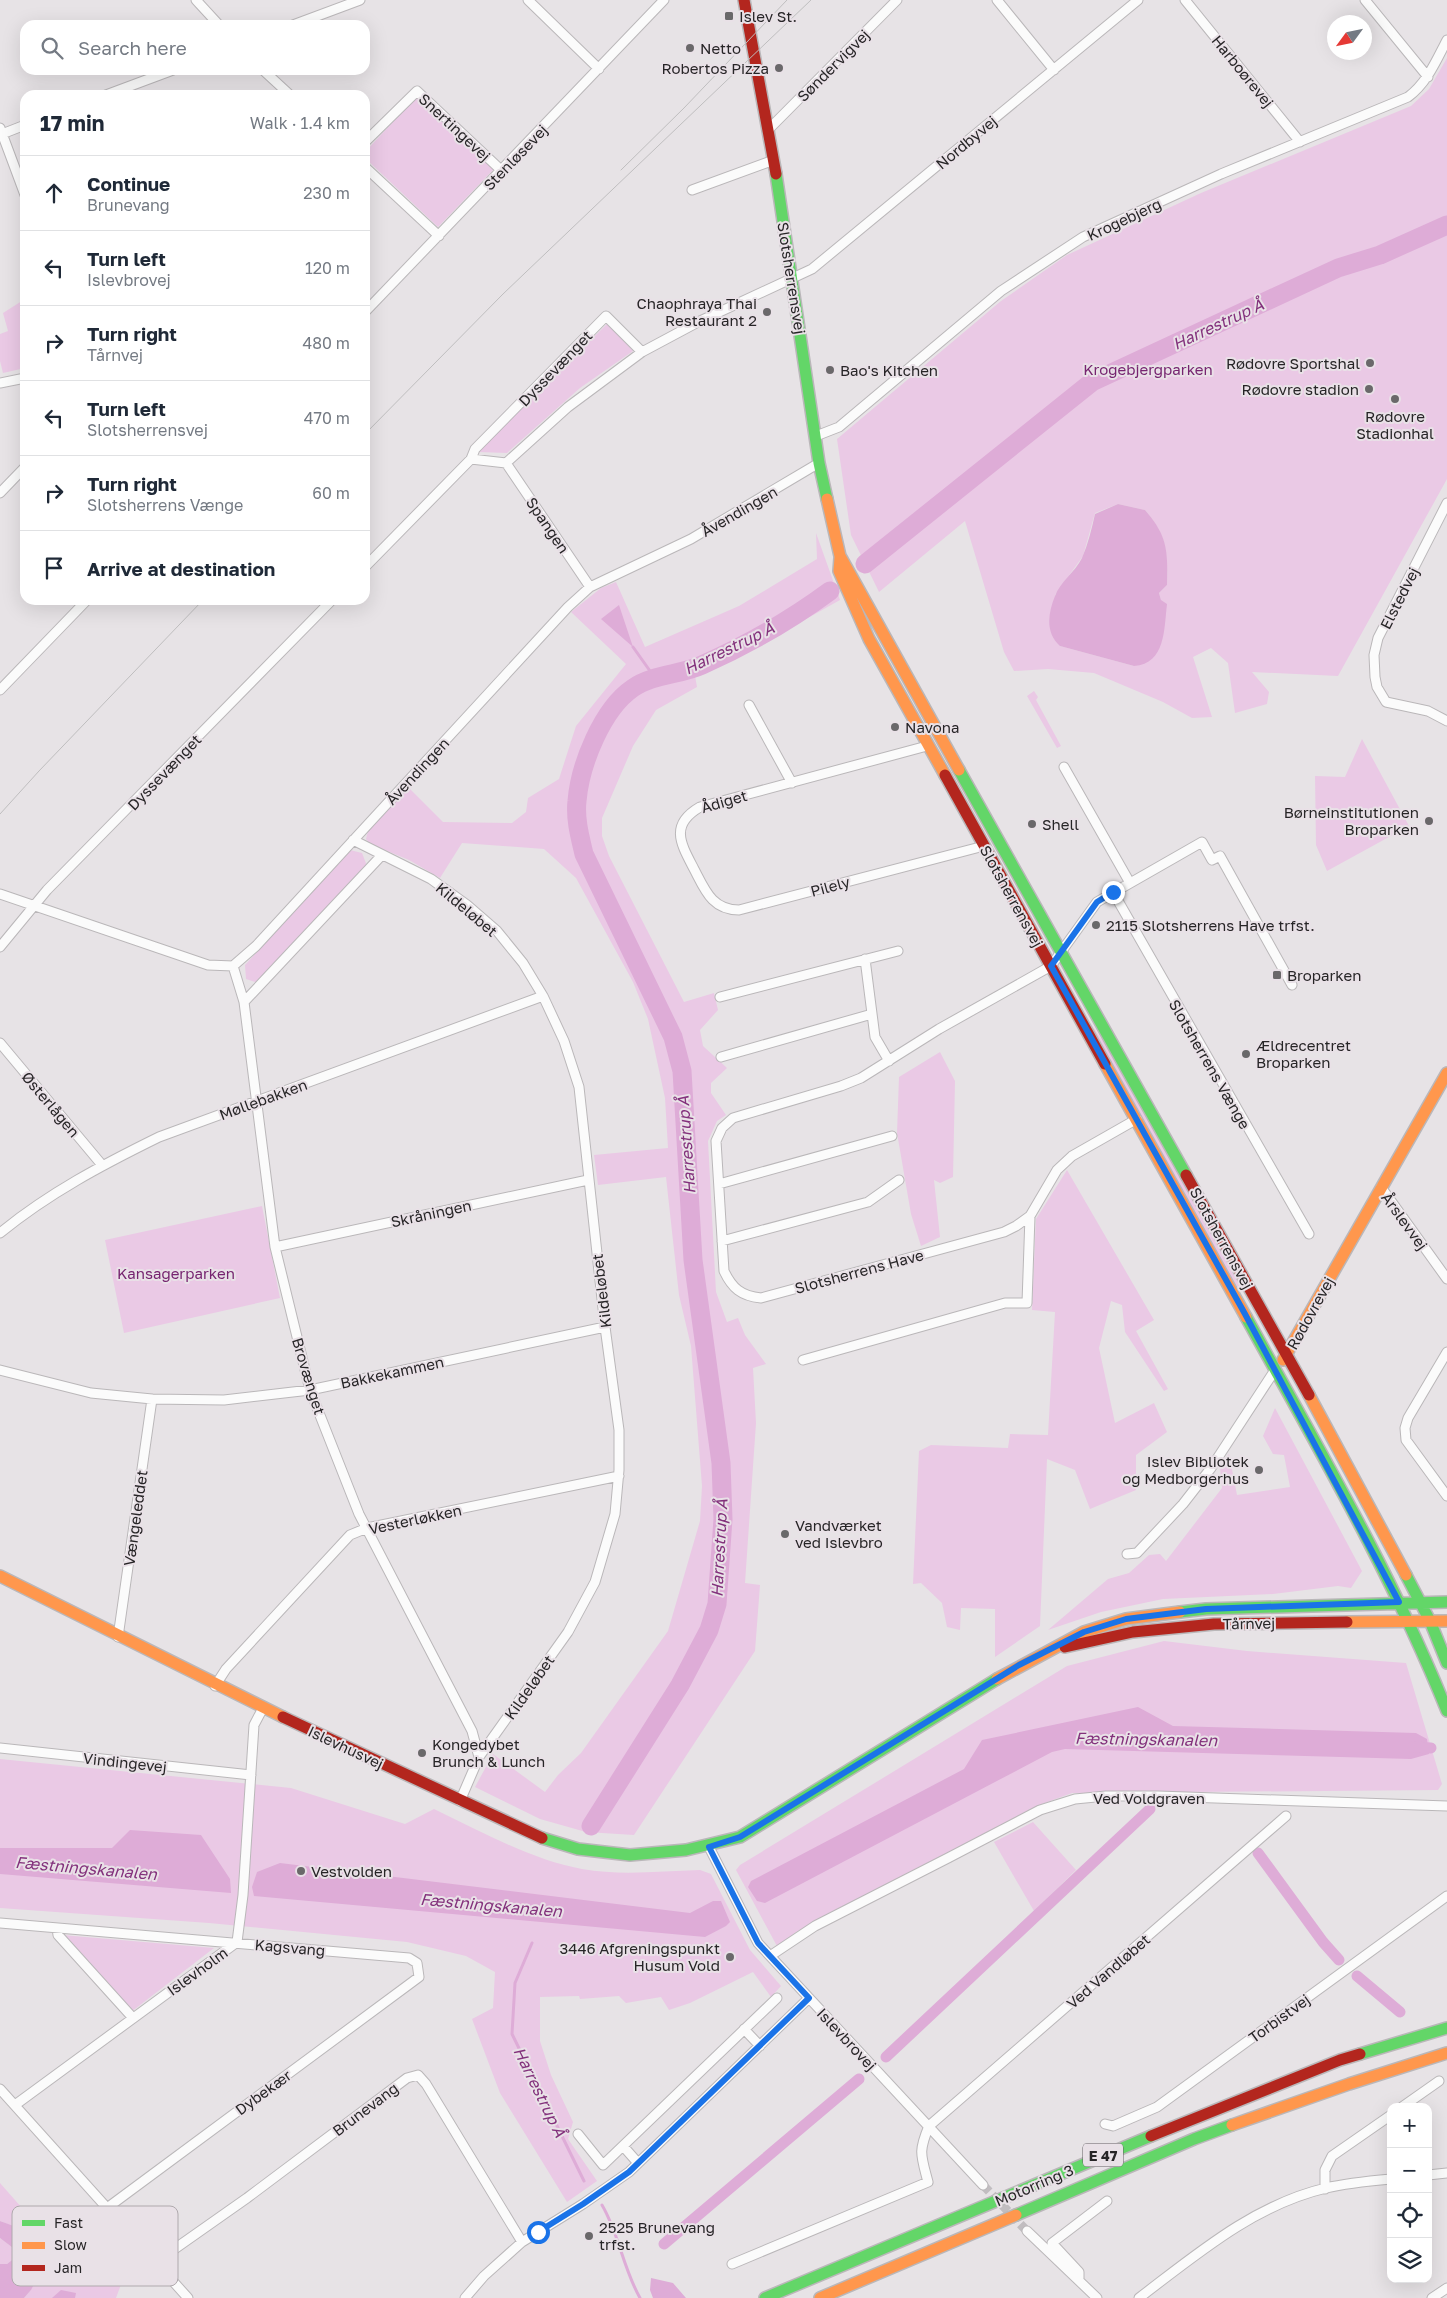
<!DOCTYPE html>
<html lang="en">
<head>
<meta charset="utf-8">
<style>
	:root { --surface:#fff; --page:#f6f6f7; --text:#1f2937; --muted:#747a83; --line:#e0e1e3 }
	body { margin:0; font-family:"Golos Text",sans-serif; background:var(--page); color:var(--text) }
	.controls { position:absolute; right:15px; bottom:15px; display:grid; overflow:hidden; border-radius:10px; box-shadow:0 5px 20px #0002 }
	.controls button { width:45px; height:45px; display:grid; place-items:center; padding:0; border:0; border-bottom:1px solid var(--line); background:var(--surface); color:var(--text); font:25px sans-serif }
	.compass { position:absolute; left:1327px; top:15px; width:45px; height:45px; border-radius:50%; background:var(--surface); box-shadow:0 5px 20px #0002; rotate:237deg }
	.stop { position:absolute; width:15px; height:15px; margin:-11px; border:4px solid #1a73e8; border-radius:50%; background:#fff }
	.stop.end { background:#1a73e8; border-color:#fff; box-shadow:0 1px 5px #0008 }
	.list { margin:0; padding:0; list-style:none }
	h2 { display:flex; justify-content:space-between; align-items:center; height:65px; margin:0; padding:0 20px; font-size:21px }
	h2 small { font-size:16px; font-weight:400; color:var(--muted) }
	.list li { display:grid; grid-template-columns:32px 1fr auto; gap:15px; align-items:center; box-sizing:border-box; height:75px; padding:0 20px; border-top:1px solid var(--line) }
	.list b { display:block; font-size:19px; white-space:nowrap }
	.list p { margin:0; font-size:16px; white-space:nowrap; color:var(--muted) }
	.list em { font-size:16px; font-style:normal; color:var(--muted) }
	.icon { flex:none; width:28px; height:28px; fill:none; stroke:currentColor; stroke-width:2; stroke-linecap:round; stroke-linejoin:round }
	.map { position:relative; flex:none; width:1447px; height:2298px; overflow:hidden }
	.search { position:absolute; background:var(--surface); box-shadow:0 5px 20px #0002; left:20px; top:20px; width:350px; height:55px; display:flex; align-items:center; gap:12px; box-sizing:border-box; padding:0 18px; border-radius:15px; color:var(--muted); font-size:19px }
	.panel { position:absolute; background:var(--surface); box-shadow:0 5px 20px #0002; left:20px; top:90px; width:350px; height:515px; border-radius:15px }
	.map>svg:first-child { display:block }
</style>
</head>
<body>
<div class="map">
<svg width="1447" height="2298" viewBox="0 0 1447 2298">
	<rect width="100%" height="100%" fill="#e7e3e6"/>
	<path fill="#eac9e5" fill-rule="evenodd" d="M1447,58V479L1338,676L1252,672L1269,692L1267,704L1235,713L1228,663L1211,648L1193,657L1212,717L1192,718L1163,702L1094,673L1048,669L1014,671L1004,652L965,521L879,592L851,535L837,439L1001,301L1067,255L1201,193L1411,106L1429,89ZM1118,504L1145,510C1167,535 1168,553 1167,585L1159,593L1161,600L1134,666L1060,646L1055,595L1083,556L1095,513Z
		M417,96L494,169L438,227L365,158V152Z
		M25,299V368L3,373L0,361V334L8,331L3,313Z
		M608,323L633,351L580,388L507,453L478,452Z
		M816,533L840,600L758,646L695,676L697,687L656,710L633,746L602,818V836L609,856L684,1002L714,993L718,1010L700,1030L703,1046L727,1068L711,1083V1093L726,1115L717,1121L708,1141L716,1292L727,1322L738,1318L745,1335L766,1364L753,1368L756,1423L745,1583L760,1585L755,1651L634,1835L586,1832L540,1819L475,1787L493,1754L545,1792L558,1775L581,1753L668,1631L700,1521L702,1486L691,1346L679,1295L666,1177L598,1185L594,1155L668,1148L665,1098L648,1019L633,982L576,878L544,849L462,843L440,878L409,860L370,844L366,839L368,831L409,788L443,822L512,823L526,812L528,798L559,779L576,726L626,664L571,612L601,588L616,582L645,647L739,606L817,559Z
		M1034,691L1038,697L1036,700L1061,746L1057,748L1027,696Z
		M1362,739L1409,826L1327,871L1316,845L1315,776L1345,777Z
		M350,850L362,853L367,866L258,983L246,979L245,965Z
		M1091,1024L1105,1044L1240,1286L1238,1287L1228,1274L1088,1026Z
		M940,1052L955,1081L953,1177L940,1183L934,1180L940,1237L921,1246L911,1214L897,1133L899,1077Z
		M1067,1170L1154,1320L1136,1331L1168,1389L1164,1391L1125,1332L1122,1305L1111,1301L1099,1348L1115,1423L1154,1403L1167,1432L1136,1455V1490L1090,1509L1075,1470L1047,1459L1040,1626L995,1657V1609L961,1608L960,1630L947,1627L942,1603L921,1583L913,1584L919,1451L931,1445L1008,1448L1010,1434L1048,1435L1055,1312L1032,1310L1036,1219Z
		M262,1206L280,1298L124,1333L105,1240Z
		M1275,1408L1362,1571L1351,1588L1338,1586L1273,1594L1163,1599L1101,1612L1048,1630L1108,1579L1129,1573L1149,1555L1160,1554L1166,1561L1222,1488L1220,1467L1229,1454L1237,1495L1290,1487L1284,1455L1273,1454L1263,1436Z
		M1164,1641L1247,1651L1406,1663L1442,1784L1438,1790L1072,1793L1039,1805L796,1932L778,1948L736,1870L740,1865L1067,1666Z
		M0,1759L291,1788L405,1824L434,1809C480,1831 532,1860 582,1869C621,1876 661,1871 700,1870L711,1874L750,1950L781,1986L771,1997L753,1972L690,2003L669,2010L661,1997L626,2003L619,1996L580,1999L579,1996L540,1997V2041L551,2075L573,2122L568,2139L597,2181L567,2202L500,2093L472,2019L493,2008L495,1972L466,1956L407,1942L209,1923L0,1908Z
		M1033,1822L1076,1870L1034,1911L994,1842Z
		M62,1935L214,1948L131,2012Z
		M0,2183L73,2266L84,2264L104,2282L123,2279L116,2298H24L31,2290L19,2229L0,2221Z
		M0,2238L17,2251L16,2257L7,2264L0,2265Z"/>
	<path fill="#deacd7" d="M1118,504L1145,510C1168,536 1168,552 1167,585L1159,593L1161,600L1167,604C1164,628 1166,664 1134,666L1060,646C1045,633 1048,613 1055,596C1060,582 1075,572 1082,558C1088,544 1092,528 1095,514Z
		M619,605L633,647L601,619Z
		M1138,1707L1173,1726L1416,1733L1427,1739L1429,1754L1411,1759L1065,1749L1052,1752L765,1903L757,1901L748,1887L751,1881L964,1769L982,1740Z
		M130,1830L201,1835L230,1879L231,1893L0,1874V1848H112Z
		M280,1863L690,1913L713,1901H721L730,1922L726,1926L705,1937L254,1896L252,1887L257,1872Z
		M0,2221L19,2228L36,2254L40,2272L31,2290L24,2298H0V2264H7L16,2257L17,2251L0,2238Z
		M651,2278L673,2283L686,2298H653L650,2290Z
		M61,2290L76,2293L75,2298H52Z"/>
	<g fill="none" stroke-linecap="round" stroke-linejoin="round">
		<path stroke="#deacd7" stroke-width="3" d="M633,647L655,678
			M532,1943L515,1983L512,2034L584,2181
			M602,2205C619,2234 623,2268 640,2298"/>
		<path stroke="#deacd7" stroke-width="11" d="M1413,1747L1431,1748
			M1258,1853L1323,1942L1339,1960
			M1357,1976L1400,2012
			M886,2057L1150,1809
			M664,2244L859,2079"/>
		<path stroke="#deacd7" stroke-width="19" d="M865,564L1092,382L1338,268L1380,255L1447,225
			M591,1826L680,1685L709,1630L717,1604L723,1519L721,1463L693,1260L682,1071L673,1037L584,854C580,837 575,819 577,801C580,765 602,709 633,688C653,674 680,675 702,665C745,646 792,619 830,591"/>
		<path stroke="#c1bdc0" stroke-width="9" stroke-dasharray="9 4.5" stroke-linecap="butt" d="M983,2185L1027,2231"/>
		<defs>
			<path id="street" d="M196,0L219,25
				M528,0L599,69
				M997,0L1054,70
				M1185,0L1300,142
				M1365,0L1428,77
				M293,25L360,0
				M263,70L290,95
				M106,95L173,70
				M0,128L25,195
				M768,130L897,0
				M2,134L25,125
				M365,142L417,91L502,171
				M365,167L439,236
				M692,190L774,160
				M365,312L664,0
				M0,383L25,378
				M816,436L839,427L1001,291L1083,237L1221,174L1408,97C1427,83 1436,61 1447,40
				M471,459L475,449L606,316L642,352
				M506,463L590,587
				M0,493L25,467
				M1447,503L1378,638L1374,655L1375,677L1377,687L1386,702L1428,711L1447,721
				M365,567L471,459L506,463L568,407L642,352L700,321L812,269L1138,0
				M0,690L87,600
				M749,705L792,783
				M927,746L700,807C669,825 681,844 694,869C705,890 712,910 739,910L984,846
				M1064,767L1130,883
				M353,840L431,879L467,905L497,931L523,963L543,996L564,1041L579,1087L605,1327L619,1430V1470L615,1514L595,1582L568,1632L479,1757L460,1801
				M1113,892L1309,1234
				M0,894L208,965L233,966L256,946L568,607L590,587L691,539L819,463
				M0,947L47,890L332,600
				M865,959L875,1037L889,1061
				M233,966L244,1002L275,1247L310,1390L359,1514L472,1731L479,1757
				M720,997L898,951
				M244,1002L382,855
				M0,1043L102,1165
				M721,1057L872,1014
				M1137,1119L1072,1156L1057,1170L1030,1216L1016,1226L1004,1232L761,1298C741,1296 732,1288 724,1271L716,1141L722,1128L733,1118L841,1086L861,1078L939,1029L1051,966L1097,902L1202,842L1212,860L1220,856L1292,985
				M719,1184L892,1136
				M1381,1187L1447,1279
				M0,1233C49,1193 102,1165 159,1137L543,996
				M722,1241L868,1202L899,1180
				M275,1247L588,1180
				M1447,1352L1408,1418L1405,1428L1406,1440L1447,1496
				M803,1360L1005,1303H1027L1030,1216
				M0,1370L91,1393L152,1399L224,1400L310,1390L605,1327
				M1127,1554L1137,1553L1183,1504L1211,1468L1275,1370
				M118,1637L152,1399
				M215,1686L226,1669L350,1535L367,1528L619,1476
				M0,1748L251,1775
				M709,1847L758,1943L983,2185
				M0,1923L409,1958L417,1963L419,1977L107,2208
				M57,1928L58,1935L133,2018
				M770,1956L815,1926L948,1858L1040,1810L1075,1799L1106,1796H1158L1447,1806
				M744,2029L760,2046
				M0,2089L188,2298
				M15,2105L237,1942L243,1895L254,1725L263,1708
				M1402,2107L1439,2081
				M1105,2124L1113,2126L1157,2107L1447,1896
				M578,2134L603,2165L777,1998
				M623,2146L638,2163
				M1428,2175L1447,2173
				M1325,2189V2170L1332,2156L1391,2115
				M1027,2231L1097,2298
				M156,2262L247,2198L407,2078L418,2075L426,2084L522,2242
				M732,2264L928,2182C921,2155 918,2152 929,2126L1286,1816
				M1079,2278V2272L1052,2243L1107,2201
				M465,2298L484,2276L522,2242L583,2204L629,2172L809,1998
				M1139,2298C1197,2254 1254,2205 1326,2188C1347,2183 1369,2181 1391,2179
				M1432,2298L1447,2288"/>
			<path id="fast" d="M776,174L819,463L827,499
				M959,770L1186,1175
				M1246,1317C1317,1446 1392,1574 1447,1711
				M1406,1575L1430,1621L1447,1663
				M1180,1612L1206,1609L1447,1602
				M542,1838L578,1849L630,1855L686,1850L740,1837L997,1679
				M1360,2054L1447,2028
				M1016,2215L1194,2139L1232,2125
				M765,2298L1151,2136"/>
			<path id="slow" d="M827,499L840,556L959,770
				M840,558L839,571L869,639L945,775
				M1105,1064L1246,1317
				M1283,1360L1447,1073
				M1309,1395L1406,1575
				M0,1576L283,1717
				M1347,1622L1447,1621
				M997,1679L1084,1632L1126,1619L1180,1612
				M1232,2125L1349,2084L1447,2053
				M820,2298L1016,2215"/>
			<path id="jam" d="M744,0L776,174
				M945,775L1105,1064
				M1186,1175L1309,1395
				M1065,1647L1133,1632L1214,1624L1347,1622
				M283,1717L542,1838
				M1151,2136L1340,2060L1360,2054"/>
		</defs>
		<use href="#street" stroke="#bab7b9" stroke-width="11"/>
		<use href="#fast" stroke="#bab7b9" stroke-width="14"/>
		<use href="#slow" stroke="#bab7b9" stroke-width="14"/>
		<use href="#jam" stroke="#bab7b9" stroke-width="14"/>
		<use href="#street" stroke="#fbfbfb" stroke-width="9"/>
		<use href="#fast" stroke="#63d668" stroke-width="11"/>
		<use href="#slow" stroke="#ff974d" stroke-width="11"/>
		<use href="#jam" stroke="#b3261e" stroke-width="11"/>
		<path stroke="#bfbebf" stroke-width="1" d="M621,170L684,108L787,0
			M365,434L503,294L811,0
			M0,814L39,771L203,600"/>
	</g>
	<g fill="none" stroke-linecap="round" stroke-linejoin="round">
		<path stroke="#1a73e8" stroke-width="6" d="M538,2232L583,2204L629,2172L809,1998L758,1943L709,1847L740,1837L1019,1665L1084,1632L1126,1619L1206,1609L1399,1602L1245,1314L1051,966L1097,902L1113,892"/>
	</g>
	<g fill="#6a686a" stroke="#e9e1e7" stroke-width="2">
		<rect x="724" y="11" width="10" height="10" rx="2.5"/>
		<circle cx="690" cy="48" r="5"/>
		<circle cx="779" cy="68" r="5"/>
		<circle cx="767" cy="312" r="5"/>
		<circle cx="1370" cy="363" r="5"/>
		<circle cx="830" cy="370" r="5"/>
		<circle cx="1369" cy="389" r="5"/>
		<circle cx="1395" cy="399" r="5"/>
		<circle cx="895" cy="727" r="5"/>
		<circle cx="1429" cy="821" r="5"/>
		<circle cx="1032" cy="824" r="5"/>
		<circle cx="1096" cy="925" r="5"/>
		<rect x="1272" y="970" width="10" height="10" rx="2.5"/>
		<circle cx="1246" cy="1054" r="5"/>
		<circle cx="1259" cy="1470" r="5"/>
		<circle cx="785" cy="1534" r="5"/>
		<circle cx="422" cy="1753" r="5"/>
		<circle cx="301" cy="1871" r="5"/>
		<circle cx="730" cy="1957" r="5"/>
		<circle cx="589" cy="2236" r="5"/>
	</g>
	<g text-anchor="middle" dominant-baseline="central" stroke-width="4" stroke-linejoin="round" paint-order="stroke">
		<rect fill="#e9e1e7" stroke="#615d61" stroke-width="1" x="1083" y="2143.5" width="40" height="23" rx="4"/>
		<g font-size="14" font-weight="bold" fill="#272527">
			<text x="1103" y="2155">E 47</text>
		</g>
		<g font-size="15" fill="#272527" stroke="#e9e1e7" text-anchor="start">
			<text x="739" y="16">Islev St.</text>
			<text x="700" y="48">Netto</text>
			<text x="769" y="68" text-anchor="end">Robertos Pizza</text>
			<text x="757" y="303" text-anchor="end">Chaophraya Thai<tspan x="757" dy="17">Restaurant 2</tspan></text>
			<text x="1360" y="363" text-anchor="end">Rødovre Sportshal</text>
			<text x="840" y="370">Bao's Kitchen</text>
			<text x="1359" y="389" text-anchor="end">Rødovre stadion</text>
			<text x="1395" y="416" text-anchor="middle">Rødovre<tspan x="1395" dy="17">Stadionhal</tspan></text>
			<text x="905" y="727">Navona</text>
			<text x="1419" y="812" text-anchor="end">Børneinstitutionen<tspan x="1419" dy="17">Broparken</tspan></text>
			<text x="1042" y="824">Shell</text>
			<text x="1106" y="925">2115 Slotsherrens Have trfst.</text>
			<text x="1287" y="975">Broparken</text>
			<text x="1256" y="1045">Ældrecentret<tspan x="1256" dy="17">Broparken</tspan></text>
			<text x="1249" y="1461" text-anchor="end">Islev Bibliotek<tspan x="1249" dy="17">og Medborgerhus</tspan></text>
			<text x="795" y="1525">Vandværket<tspan x="795" dy="17">ved Islevbro</tspan></text>
			<text x="432" y="1744">Kongedybet<tspan x="432" dy="17">Brunch &amp; Lunch</tspan></text>
			<text x="311" y="1871">Vestvolden</text>
			<text x="720" y="1948" text-anchor="end">3446 Afgreningspunkt<tspan x="720" dy="17">Husum Vold</tspan></text>
			<text x="599" y="2227">2525 Brunevang<tspan x="599" dy="17">trfst.</tspan></text>
		</g>
		<g font-size="15" fill="#272527" stroke="#e9e1e7">
			<text transform="translate(833 65) rotate(-45)">Søndervigvej</text>
			<text transform="translate(1243 71) rotate(51)">Harboørevej</text>
			<text transform="translate(455 127) rotate(43)">Snertingevej</text>
			<text transform="translate(966 142) rotate(-40)">Nordbyvej</text>
			<text transform="translate(515 157) rotate(-46)">Stenløsevej</text>
			<text transform="translate(1124 219) rotate(-25)">Krogebjerg</text>
			<text transform="translate(792 278) rotate(81)">Slotsherrensvej</text>
			<text transform="translate(555 368) rotate(-46)">Dyssevænget</text>
			<text transform="translate(739 511) rotate(-30)">Åvendingen</text>
			<text transform="translate(548 525) rotate(56)">Spangen</text>
			<text transform="translate(1399 598) rotate(-63)">Elstedvej</text>
			<text transform="translate(417 771) rotate(-47)">Åvendingen</text>
			<text transform="translate(164 772) rotate(-46)">Dyssevænget</text>
			<text transform="translate(724 801) rotate(-16)">Ådiget</text>
			<text transform="translate(830 886) rotate(-15)">Pilely</text>
			<text transform="translate(1012 896) rotate(61)">Slotsherrensvej</text>
			<text transform="translate(467 909) rotate(40)">Kildeløbet</text>
			<text transform="translate(1210 1064) rotate(60)">Slotsherrens Vænge</text>
			<text transform="translate(263 1099) rotate(-20)">Møllebakken</text>
			<text transform="translate(51 1104) rotate(50)">Østerlågen</text>
			<text transform="translate(431 1213) rotate(-12)">Skråningen</text>
			<text transform="translate(1405 1221) rotate(54)">Årslevvej</text>
			<text transform="translate(1222 1238) rotate(61)">Slotsherrensvej</text>
			<text transform="translate(859 1271) rotate(-15)">Slotsherrens Have</text>
			<text transform="translate(601 1291) rotate(-97)">Kildeløbet</text>
			<text transform="translate(1310 1313) rotate(-61)">Rødovrevej</text>
			<text transform="translate(392 1372) rotate(-12)">Bakkekammen</text>
			<text transform="translate(309 1376) rotate(73)">Brovænget</text>
			<text transform="translate(135 1518) rotate(-82)">Vængeleddet</text>
			<text transform="translate(415 1519) rotate(-12)">Vesterløkken</text>
			<text transform="translate(1249 1623) rotate(-1)">Tårnvej</text>
			<text transform="translate(529 1687) rotate(-55)">Kildeløbet</text>
			<text transform="translate(346 1747) rotate(25)">Islevhusvej</text>
			<text transform="translate(125 1762) rotate(6)">Vindingevej</text>
			<text x="1149" y="1798">Ved Voldgraven</text>
			<text transform="translate(290 1947) rotate(5)">Kagsvang</text>
			<text transform="translate(197 1971) rotate(-36)">Islevholm</text>
			<text transform="translate(1108 1971) rotate(-41)">Ved Vandløbet</text>
			<text transform="translate(1279 2018) rotate(-36)">Torbistvej</text>
			<text transform="translate(847 2039) rotate(47)">Islevbrovej</text>
			<text transform="translate(263 2092) rotate(-36)">Dybekær</text>
			<text transform="translate(365 2109) rotate(-37)">Brunevang</text>
			<text transform="translate(1034 2185) rotate(-23)">Motorring 3</text>
		</g>
		<g font-size="15" fill="#762470" stroke="#e9e1e7">
			<text x="1148" y="369">Krogebjergparken</text>
			<text x="176" y="1273">Kansagerparken</text>
		</g>
		<g font-size="16" font-style="italic" fill="#83317c" stroke="#e9e1e7">
			<text transform="translate(1218 324) rotate(-25)">Harrestrup Å</text>
			<text transform="translate(729 648) rotate(-26)">Harrestrup Å</text>
			<text transform="translate(686 1145) rotate(-94)">Harrestrup Å</text>
			<text transform="translate(719 1548) rotate(-87)">Harrestrup Å</text>
			<text transform="translate(1146 1739) rotate(1)">Fæstningskanalen</text>
			<text transform="translate(86 1868) rotate(5)">Fæstningskanalen</text>
			<text transform="translate(491 1905) rotate(5)">Fæstningskanalen</text>
			<text transform="translate(540 2092) rotate(64)">Harrestrup Å</text>
		</g>
	</g>
	<rect x="12" y="2206" width="166" height="80" rx="8" fill="#e9e1e7" stroke="#afa9ad" stroke-width="1"/>
	<rect x="22" y="2220" width="23" height="6" fill="#63d668"/>
	<rect x="22" y="2242" width="23" height="7" fill="#ff974d"/>
	<rect x="22" y="2265" width="23" height="6" fill="#b3261e"/>
	<g font-size="14" fill="#272527">
		<text x="54" y="2228">Fast</text>
		<text x="54" y="2250">Slow</text>
		<text x="54" y="2273">Jam</text>
	</g>
</svg>
<div class="controls">
<button>+</button>
<button>−</button>
<button><svg class="icon" aria-label="locate" viewBox="0 0 24 24"><circle cx="12" cy="12" r="6"/><path d="M12 2v4M12 18v4M2 12h4M18 12h4"/></svg></button>
<button><svg class="icon" aria-label="layers" viewBox="0 0 24 24"><path d="M12 4l9 5-9 5-9-5zM3 14l9 5 9-5"/></svg></button>
</div>
<svg class="compass" viewBox="-18 -18 36 36"><path d="M0-13l5 13h-10z" fill="#e53935"/><path d="M0 13l5-13h-10z" fill="#747a83"/></svg>
<div class="stop" style="left:538px;top:2232px"></div>
<div class="stop end" style="left:1113px;top:892px"></div>
<div class="search"><svg class="icon" aria-label="search" viewBox="0 0 24 24"><circle cx="10" cy="10" r="6"/><path d="M15 15l6 6"/></svg>Search here</div>
<section class="panel">
<h2>17 min<small>Walk · 1.4 km</small></h2>
<ul class="list">
<li><svg class="icon" aria-label="ahead" viewBox="0 0 24 24"><path d="M12 20V5M6 11l6-6 6 6"/></svg><div><b>Continue</b><p>Brunevang</p></div><em>230 m</em></li>
<li><svg class="icon" aria-label="left" viewBox="0 0 24 24"><path d="M17 20v-9H6M10 6l-5 5 5 5"/></svg><div><b>Turn left</b><p>Islevbrovej</p></div><em>120 m</em></li>
<li><svg class="icon" aria-label="right" viewBox="0 0 24 24"><path d="M7 20v-9h11M14 6l5 5-5 5"/></svg><div><b>Turn right</b><p>Tårnvej</p></div><em>480 m</em></li>
<li><svg class="icon" aria-label="left" viewBox="0 0 24 24"><path d="M17 20v-9H6M10 6l-5 5 5 5"/></svg><div><b>Turn left</b><p>Slotsherrensvej</p></div><em>470 m</em></li>
<li><svg class="icon" aria-label="right" viewBox="0 0 24 24"><path d="M7 20v-9h11M14 6l5 5-5 5"/></svg><div><b>Turn right</b><p>Slotsherrens Vænge</p></div><em>60 m</em></li>
<li><svg class="icon" aria-label="arrive" viewBox="0 0 24 24"><path d="M6 21V4h12l-3 4 3 4H6"/></svg><div><b>Arrive at destination</b></div></li>
</ul>
</section>
</div>
</body>
</html>
